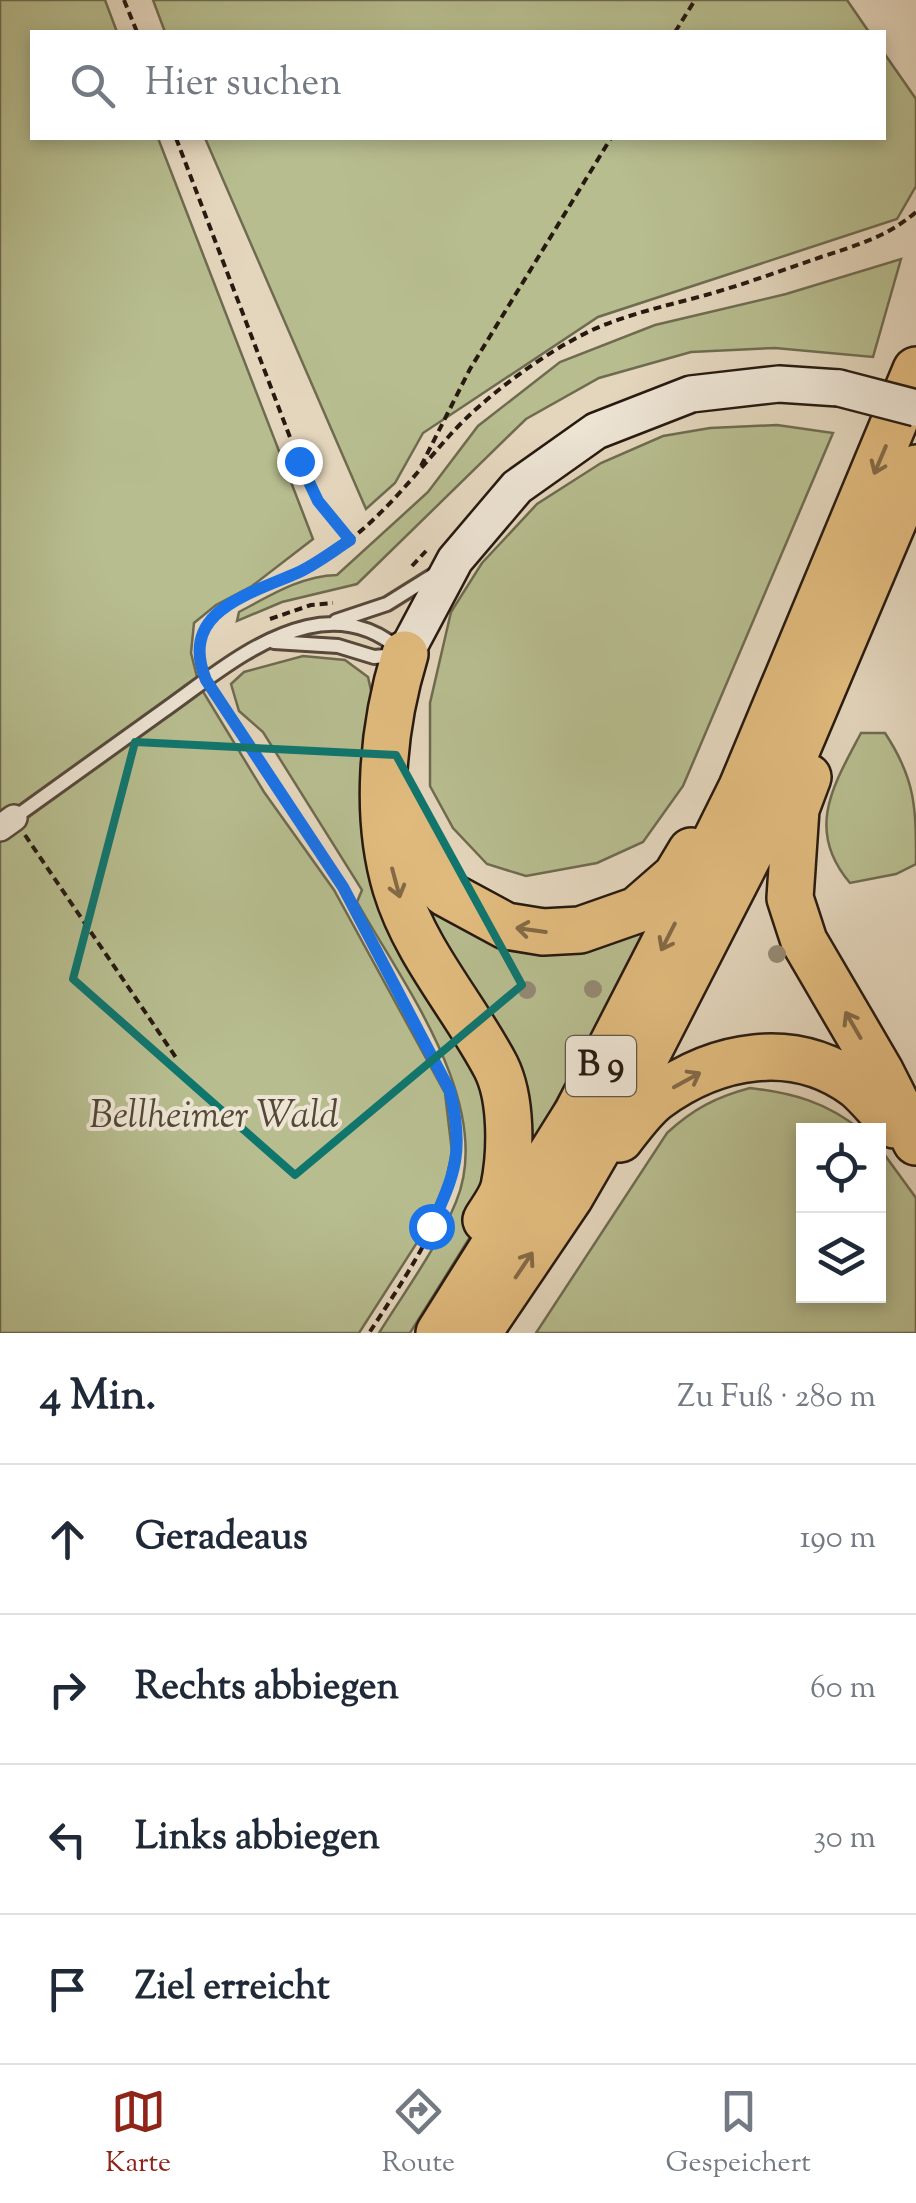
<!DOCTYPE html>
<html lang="de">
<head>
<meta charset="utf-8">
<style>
	:root { --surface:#fff; --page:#f2f2f3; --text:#1f2937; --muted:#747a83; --line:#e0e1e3; --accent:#8f2418 }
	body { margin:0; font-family:"Sorts Mill Goudy",serif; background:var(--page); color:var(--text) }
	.controls { position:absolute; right:30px; bottom:30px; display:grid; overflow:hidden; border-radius:0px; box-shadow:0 5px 15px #0003 }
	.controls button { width:90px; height:90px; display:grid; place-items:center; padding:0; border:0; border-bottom:2px solid var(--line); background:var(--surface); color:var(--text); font:50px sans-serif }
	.stop { position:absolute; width:30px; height:30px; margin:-22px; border:8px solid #1a73e8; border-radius:50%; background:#fff }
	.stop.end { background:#1a73e8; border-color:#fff; box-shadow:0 2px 10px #0008 }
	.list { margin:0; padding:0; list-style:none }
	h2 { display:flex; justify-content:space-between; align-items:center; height:130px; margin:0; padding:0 40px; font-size:42px }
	h2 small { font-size:32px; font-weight:400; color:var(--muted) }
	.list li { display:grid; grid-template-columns:65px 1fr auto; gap:30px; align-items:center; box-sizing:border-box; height:150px; padding:0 40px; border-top:2px solid var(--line) }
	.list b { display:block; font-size:38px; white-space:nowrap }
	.list em { font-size:32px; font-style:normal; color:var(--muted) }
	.icon { flex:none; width:55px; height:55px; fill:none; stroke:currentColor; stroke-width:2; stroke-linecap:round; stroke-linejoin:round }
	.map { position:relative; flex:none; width:916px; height:1333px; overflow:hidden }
	.search { position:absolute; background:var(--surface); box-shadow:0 5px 15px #0003; left:30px; right:30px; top:30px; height:110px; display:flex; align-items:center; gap:25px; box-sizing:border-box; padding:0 35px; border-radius:0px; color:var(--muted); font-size:38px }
	.sheet { height:730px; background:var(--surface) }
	nav { display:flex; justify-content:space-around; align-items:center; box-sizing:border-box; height:140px; border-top:2px solid var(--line); background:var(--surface); font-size:28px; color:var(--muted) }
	nav a { display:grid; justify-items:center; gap:5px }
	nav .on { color:var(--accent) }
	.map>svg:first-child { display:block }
</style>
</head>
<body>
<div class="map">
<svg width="916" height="1333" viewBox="0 0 916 1333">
	<rect width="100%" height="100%" fill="#e4d6bd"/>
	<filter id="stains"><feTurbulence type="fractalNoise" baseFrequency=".002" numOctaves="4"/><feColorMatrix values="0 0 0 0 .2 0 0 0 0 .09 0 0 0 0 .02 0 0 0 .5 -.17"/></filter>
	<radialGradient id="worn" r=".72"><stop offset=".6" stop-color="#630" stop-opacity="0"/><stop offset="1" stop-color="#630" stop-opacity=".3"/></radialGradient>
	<path fill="#b7bd8f" stroke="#6e6b50" stroke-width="2.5" d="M0,0H105L117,32H32V138H158L313,539L252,586L216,605L194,623L191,653L199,685L264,792L334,890L445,1093L452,1152L446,1180L427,1227L359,1333H0Z
		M153,0H847L869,32H165Z
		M884,53L916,99V186L897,219L598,317L423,433L395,483L366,509L205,138H884Z
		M901,259L873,357L775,348L691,352L599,378L526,419L357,584L282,602L237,621L239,612C271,595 301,576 337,575L428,492L478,426L560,362L655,325L786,294Z
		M777,425L833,433L683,786L643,842L597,863L526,876L487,864L453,828L430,786V703L451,612L482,563L537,504L601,463L663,436L710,428Z
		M303,656L345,660L368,677L375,708L369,796L495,1093L485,1213L410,1333H379C405,1291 437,1248 456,1202C496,1106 403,984 357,902L362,890L263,732L239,711L231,684L244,672Z
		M861,733H885C916,780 916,808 916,864L896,874L850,883C805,830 833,786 861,733Z
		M402,852L467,921L663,907L521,1165L437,959Z
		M750,1088C793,1093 826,1102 861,1130H804V1296H878L879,1147L916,1198V1333H536L667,1133C693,1109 716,1097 750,1088Z"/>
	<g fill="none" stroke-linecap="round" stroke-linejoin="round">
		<defs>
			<path id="lane" d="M336,621L387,604L435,574
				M274,642L338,646L374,657L397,655
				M14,818C63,783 113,747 163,711C207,680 253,640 307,627C341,619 373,627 399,649"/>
			<path id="street" d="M0,828L14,818"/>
			<path id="secondary" d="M405,654L455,560L517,487L596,431L691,394L779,384L839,388"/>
			<path id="highway" d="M405,654C383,726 374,814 396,888C416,954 464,1006 496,1067C512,1099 511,1153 504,1187C501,1199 492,1210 486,1220
				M808,777L796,809L790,898L804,941L880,1071L916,1142
				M390,797L445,893L506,926L543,932L580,930L637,910L676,876L691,851
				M620,1139C631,1125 642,1109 656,1098C716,1054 794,1039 857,1086C870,1097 882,1113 894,1125
				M439,1333L577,1113L670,932L742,787L916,370
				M478,1333L570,1197L603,1140L767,820L916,468"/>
		</defs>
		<use href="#lane" stroke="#56483b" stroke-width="18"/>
		<use href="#street" stroke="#56483b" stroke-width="30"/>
		<use href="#secondary" stroke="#261910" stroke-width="40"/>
		<use href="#highway" stroke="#261910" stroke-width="50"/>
		<path stroke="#261910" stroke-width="4" stroke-dasharray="8 5" stroke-linecap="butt" d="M124,0L137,32
			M675,32L695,0
			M176,138L299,461L318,501L350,540
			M421,466L470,369L611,138
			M412,566L426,551
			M270,619L311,605L333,603
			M200,666C189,606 258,593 300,572C317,564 336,551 351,539C389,509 418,471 450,435C484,397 544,353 590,331C627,314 666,306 706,295C745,284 783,270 821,257C857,245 887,237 916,212
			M216,696L343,887L450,1091C455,1112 460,1132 458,1153C452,1209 400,1286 369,1333
			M25,835L177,1059"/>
		<use href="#lane" stroke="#ede4d4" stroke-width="12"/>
		<use href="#street" stroke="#ede4d4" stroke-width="25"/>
		<use href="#secondary" stroke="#ede4d4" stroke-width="35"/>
		<use href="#highway" stroke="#e2bb7e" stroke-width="45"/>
		<defs>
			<path id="secondary-bridge" d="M839,388L916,408"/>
		</defs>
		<use href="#secondary-bridge" stroke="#261910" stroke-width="40" stroke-linecap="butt"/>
		<use href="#secondary-bridge" stroke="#ede4d4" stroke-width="35"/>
	</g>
	<g fill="#948973">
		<circle cx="777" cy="954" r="9"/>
		<circle cx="593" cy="989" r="9"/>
		<circle cx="527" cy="990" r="9"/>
	</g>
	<defs><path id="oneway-shaft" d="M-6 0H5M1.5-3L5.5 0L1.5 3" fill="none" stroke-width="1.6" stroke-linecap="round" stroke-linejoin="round" transform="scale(2.5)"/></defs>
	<g stroke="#846a47">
		<use href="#oneway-shaft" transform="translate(880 460) rotate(113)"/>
		<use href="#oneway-shaft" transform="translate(396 883) rotate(75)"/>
		<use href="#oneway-shaft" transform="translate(531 930) rotate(-172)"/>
		<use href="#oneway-shaft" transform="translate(668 937) rotate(117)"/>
		<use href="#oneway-shaft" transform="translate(853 1025) rotate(-120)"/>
		<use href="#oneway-shaft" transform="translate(687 1080) rotate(-29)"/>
		<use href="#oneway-shaft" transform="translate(524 1265) rotate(-56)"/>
	</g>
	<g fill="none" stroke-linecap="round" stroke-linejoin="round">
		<path stroke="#1a73e8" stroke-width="12" d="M299,461L318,501L350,540C333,551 315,565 297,573C247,595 178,612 206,680L343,887L450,1091C464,1150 456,1173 431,1226"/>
	</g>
	<path fill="none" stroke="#0f766e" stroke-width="8" stroke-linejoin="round" d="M135,742L396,755L522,985L295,1175L73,979Z"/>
	<g text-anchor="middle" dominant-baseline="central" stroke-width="8" stroke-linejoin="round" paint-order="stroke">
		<rect fill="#ede4d4" stroke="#62564b" stroke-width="2.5" x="566" y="1036" width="70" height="60" rx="8"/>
		<g font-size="35" font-weight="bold" fill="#261910">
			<text x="601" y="1066">B 9</text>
		</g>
		<g font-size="38" font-style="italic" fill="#524a36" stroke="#ede4d4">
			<text x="214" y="1118">Bellheimer Wald</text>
		</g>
	</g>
	<rect width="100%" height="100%" filter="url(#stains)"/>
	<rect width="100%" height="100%" fill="url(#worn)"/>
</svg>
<div class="controls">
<button><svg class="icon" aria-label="locate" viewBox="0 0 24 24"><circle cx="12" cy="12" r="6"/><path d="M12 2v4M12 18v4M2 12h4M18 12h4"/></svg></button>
<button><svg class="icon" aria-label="layers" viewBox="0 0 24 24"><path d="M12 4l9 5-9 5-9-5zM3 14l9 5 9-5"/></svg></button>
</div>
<div class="stop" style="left:431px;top:1226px"></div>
<div class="stop end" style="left:299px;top:461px"></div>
<div class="search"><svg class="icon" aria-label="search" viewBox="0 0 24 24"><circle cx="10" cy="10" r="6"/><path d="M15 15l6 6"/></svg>Hier suchen</div>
</div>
<section class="sheet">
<h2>4 Min.<small>Zu Fuß · 280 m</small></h2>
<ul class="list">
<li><svg class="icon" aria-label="ahead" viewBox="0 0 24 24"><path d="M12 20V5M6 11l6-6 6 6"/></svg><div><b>Geradeaus</b></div><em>190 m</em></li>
<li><svg class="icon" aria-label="right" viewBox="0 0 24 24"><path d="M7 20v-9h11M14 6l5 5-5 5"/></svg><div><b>Rechts abbiegen</b></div><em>60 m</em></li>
<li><svg class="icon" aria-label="left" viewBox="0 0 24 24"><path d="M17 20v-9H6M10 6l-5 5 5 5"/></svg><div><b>Links abbiegen</b></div><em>30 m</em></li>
<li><svg class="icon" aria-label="arrive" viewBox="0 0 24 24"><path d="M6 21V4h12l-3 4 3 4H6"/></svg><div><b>Ziel erreicht</b></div></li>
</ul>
</section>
<nav>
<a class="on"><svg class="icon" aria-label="map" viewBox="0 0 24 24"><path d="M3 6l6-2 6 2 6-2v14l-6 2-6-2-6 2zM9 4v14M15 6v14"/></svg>Karte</a>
<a><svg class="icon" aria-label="directions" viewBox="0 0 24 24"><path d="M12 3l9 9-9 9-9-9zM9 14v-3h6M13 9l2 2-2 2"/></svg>Route</a>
<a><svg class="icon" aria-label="saved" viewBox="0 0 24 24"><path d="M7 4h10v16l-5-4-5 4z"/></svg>Gespeichert</a>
</nav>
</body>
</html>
